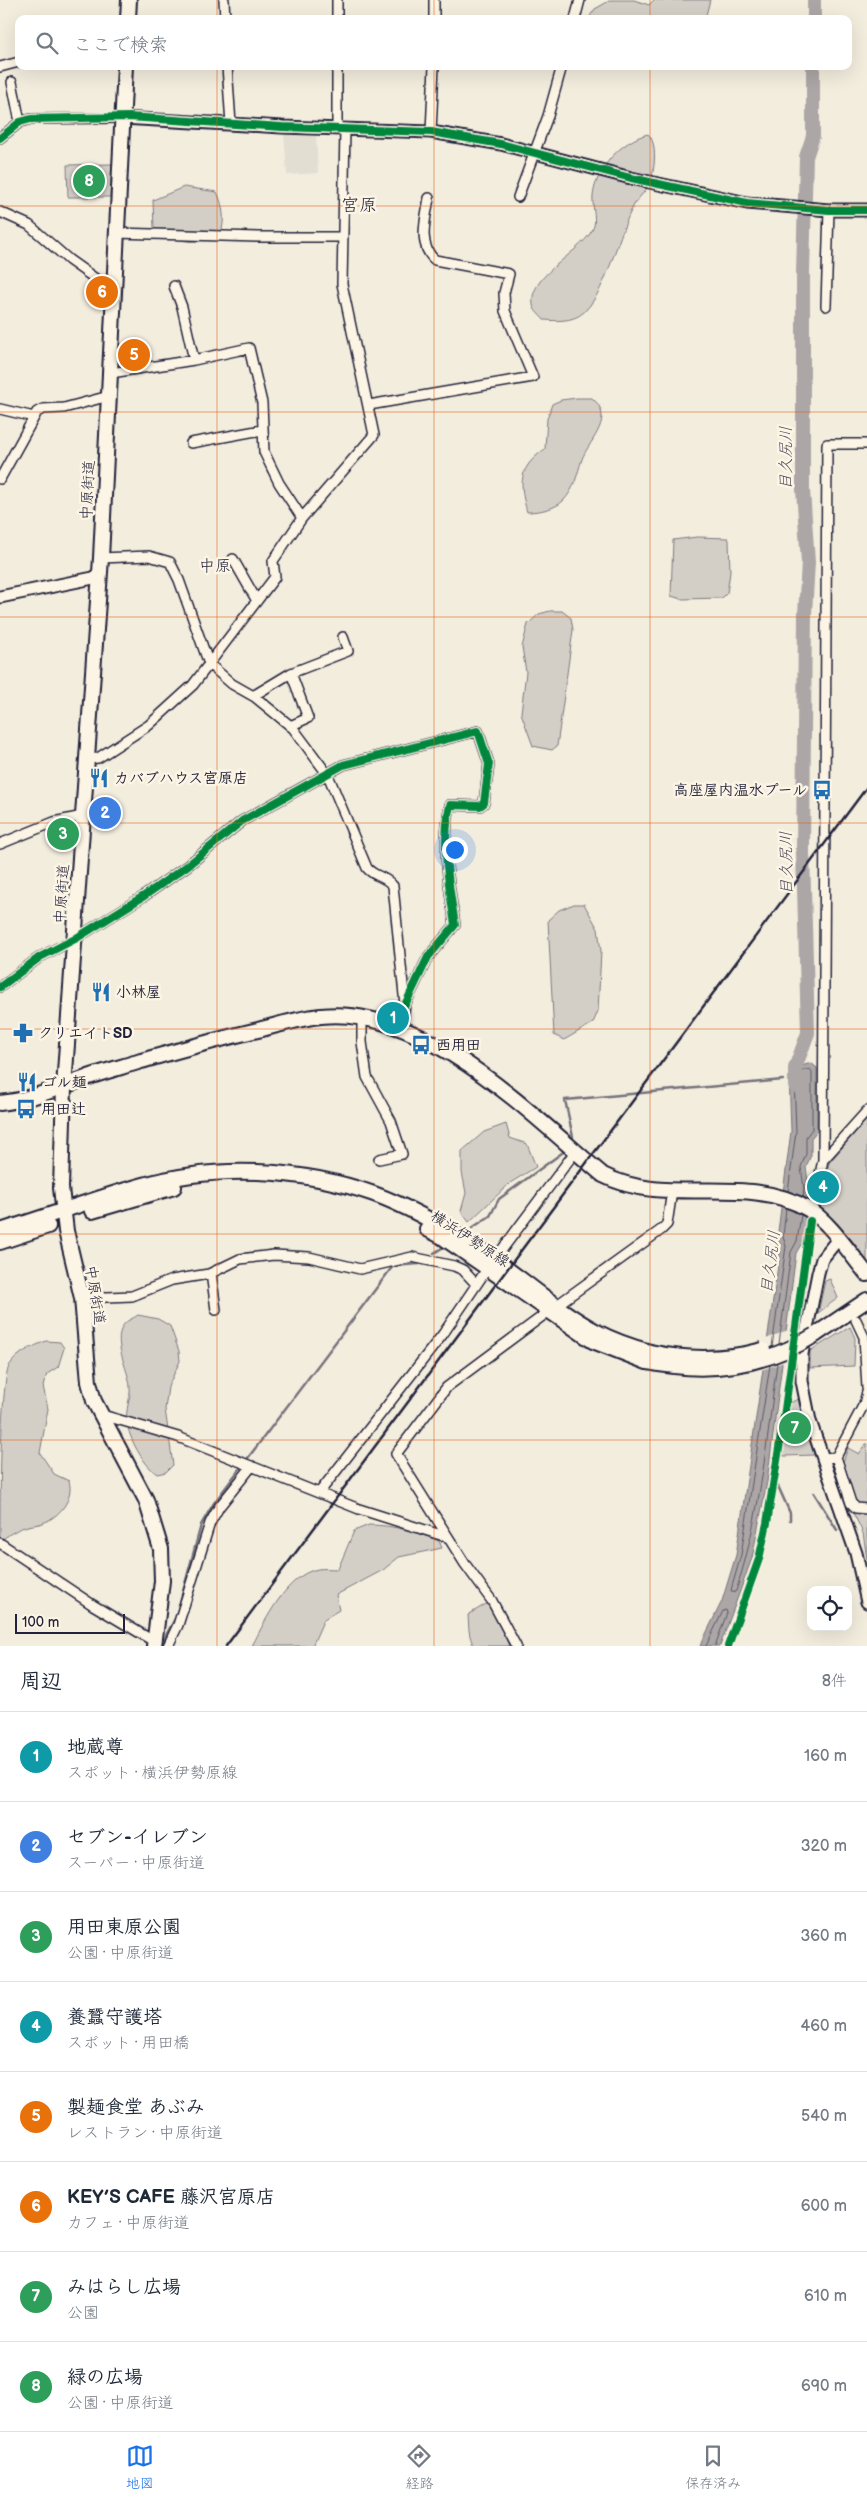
<!DOCTYPE html>
<html lang="ja">
<head>
<meta charset="utf-8">
<style>
	:root { --surface:#fff; --page:#f6f6f7; --text:#1f2937; --muted:#747a83; --line:#e0e1e3; --accent:#1a73e8 }
	body { margin:0; font-family:"Balsamiq Sans","Klee One",sans-serif; background:var(--page); color:var(--text) }
	.controls { position:absolute; right:15px; bottom:15px; display:grid; overflow:hidden; border-radius:10px; box-shadow:0 5px 20px #0002 }
	.controls button { width:45px; height:45px; display:grid; place-items:center; padding:0; border:0; border-bottom:1px solid var(--line); background:var(--surface); color:var(--text); font:25px sans-serif }
	.scale { position:absolute; left:15px; bottom:12px; width:110px; box-sizing:border-box; padding-left:5px; border:2px solid #22223b; border-top:0; font-size:14px; line-height:18px; white-space:nowrap; color:#22223b; -webkit-text-stroke:4px #fcf5e5; paint-order:stroke }
	.you { position:absolute; left:454px; top:849px; width:18px; height:18px; margin:-12px; border:4px solid #fff; border-radius:50%; background:#1a73e8; box-shadow:0 0 0 8px #1a73e833 }
	.badge { display:grid; place-items:center; width:32px; height:32px; border-radius:50%; background:var(--accent); color:#fff; font-size:16px; font-weight:700 }
	.pin { position:absolute; translate:-50% -50%; border:2px solid #fff; box-shadow:0 1px 5px #0006 }
	.list { margin:0; padding:0; list-style:none }
	h2 { display:flex; justify-content:space-between; align-items:center; height:65px; margin:0; padding:0 20px; font-size:21px }
	h2 small { font-size:16px; font-weight:400; color:var(--muted) }
	.list li { display:grid; grid-template-columns:32px 1fr auto; gap:15px; align-items:center; box-sizing:border-box; height:90px; padding:0 20px; border-top:1px solid var(--line) }
	.list b { display:block; font-size:19px; white-space:nowrap }
	.list p { margin:0; font-size:16px; white-space:nowrap; color:var(--muted) }
	.list em { font-size:16px; font-style:normal; color:var(--muted) }
	.icon { flex:none; width:28px; height:28px; fill:none; stroke:currentColor; stroke-width:2; stroke-linecap:round; stroke-linejoin:round }
	.map { position:relative; flex:none; width:867px; height:1646px; overflow:hidden }
	.search { position:absolute; background:var(--surface); box-shadow:0 5px 20px #0002; left:15px; right:15px; top:15px; height:55px; display:flex; align-items:center; gap:12px; box-sizing:border-box; padding:0 18px; border-radius:10px; color:var(--muted); font-size:19px }
	.sheet { height:785px; background:var(--surface) }
	nav { display:flex; justify-content:space-around; align-items:center; box-sizing:border-box; height:70px; border-top:1px solid var(--line); background:var(--surface); font-size:14px; color:var(--muted) }
	nav a { display:grid; justify-items:center; gap:2px }
	nav .on { color:var(--accent) }
	.map>svg:first-child { display:block }
</style>
</head>
<body>
<div class="map">
<svg width="867" height="1646" viewBox="0 0 867 1646">
	<rect width="100%" height="100%" fill="#f3edde"/>
	<filter id="ink" filterUnits="userSpaceOnUse"><feTurbulence type="fractalNoise" baseFrequency=".02" numOctaves="2"/><feDisplacementMap in="SourceGraphic" scale="10" xChannelSelector="R" yChannelSelector="G"/><feConvolveMatrix kernelMatrix="1 2 1 2 8 2 1 2 1" color-interpolation-filters="sRGB"/></filter>
	<g filter="url(#ink)">
		<path fill="#e3ded2" d="M284,132L316,133L318,173L287,175Z"/>
		<path fill="#d4cfc6" stroke="#7b7880" d="M611,0H634L649,5L654,0H710L705,19H588L595,9Z
			M648,134C658,143 655,172 649,185C646,191 639,197 635,203C618,233 608,288 585,311C574,322 558,321 544,320C541,316 534,311 533,305C527,274 586,251 594,226C596,217 592,205 593,196C596,168 621,141 648,134Z
			M112,164L110,197H68L67,165Z
			M184,187L217,192C223,205 226,222 220,235C190,246 182,242 154,229L153,200Z
			M577,398H592C616,418 590,439 582,459C577,474 575,489 563,501C555,509 538,512 527,512C519,483 518,468 545,449L547,419L552,404L561,400Z
			M697,537L728,538L729,540L730,572L727,593L722,598L682,599L671,596L673,540Z
			M550,611H562L571,618L573,630L557,746L552,750L533,746L521,713L526,672L522,647L528,624L539,614Z
			M69,824L77,829L76,841L50,838V830Z
			M574,904H584L598,929L601,951L598,1011L593,1023L564,1040L554,1035L548,920L559,910Z
			M867,1119V1261L851,1239L820,1210V1204L829,1163Z
			M506,1124L510,1138L527,1144L536,1167L510,1183L469,1222L461,1211L466,1193L462,1172V1151L484,1132Z
			M830,1279L838,1298L818,1313L825,1281Z
			M138,1315L158,1319L170,1326L179,1351L180,1361L168,1387L165,1409L173,1465L166,1472L157,1474C143,1464 129,1439 127,1422C125,1410 131,1398 130,1387C129,1369 110,1340 125,1323C128,1320 134,1318 138,1315Z
			M850,1327L855,1338L854,1366L810,1368V1351Z
			M46,1341L60,1342L64,1348L58,1367L47,1374L43,1386L48,1409L40,1453L54,1474L69,1481C74,1499 60,1516 43,1523C37,1525 30,1525 24,1527C15,1530 7,1536 0,1541C0,1507 0,1389 9,1366C18,1352 32,1347 46,1341Z
			M798,1399L814,1455L784,1456L781,1454L790,1403Z
			M866,1444H867V1560L863,1533L851,1508L860,1513L863,1512L856,1502L843,1462L848,1448L859,1454Z
			M369,1525C394,1525 416,1532 439,1541L442,1548L399,1557L383,1570L336,1595L339,1610L324,1619L312,1646H252C265,1621 287,1574 318,1569C324,1568 331,1569 338,1569L354,1531Z
			M486,1604L493,1608L509,1646H474C468,1636 469,1626 468,1615Z"/>
		<path fill="#aca7a6" stroke="#75727b" d="M811,1063L817,1068V1131L811,1138V1155L806,1167L809,1188L802,1243L796,1253L767,1482L752,1558L720,1646H700L722,1601L736,1555L781,1245L777,1239L791,1131L789,1073L795,1068Z"/>
		<path fill="#f3edde" d="M788,1330L784,1362L761,1370L766,1339Z"/>
		<g fill="none" stroke-linecap="round" stroke-linejoin="round">
			<path stroke="#595766" stroke-width="1" d="M788,1192L796,1131L794,1076L798,1072L810,1069L812,1072V1129L806,1137V1154L801,1167L804,1188L803,1198
				M779,1344L791,1252L797,1241L801,1215
				M772,1347L786,1246L783,1237L786,1208
				M770,1365L741,1555L731,1590L733,1593L736,1591C760,1517 767,1440 777,1363
				M706,1646L723,1611L726,1610L727,1613L715,1646"/>
			<path stroke="#75727b" stroke-width="2.5" d="M571,1140L573,1137L565,1100L783,1080
				M472,1228L490,1216L499,1199L566,1150
				M434,1253L442,1248
				M778,1486L790,1513V1520
				M814,1493L837,1530
				M164,1645L166,1635L176,1617L201,1525L214,1503L393,1266L419,1264"/>
			<path stroke="#aca7a6" stroke-width="14" d="M814,0V19
				M795,1086V1068L808,1033L803,852L805,614L808,562L803,490V273L806,157L813,136V66"/>
			<defs>
				<path id="minor" d="M224,0L225,19
					M337,0V19
					M434,0V19
					M575,19L580,0
					M227,66L231,124
					M0,67L19,62
					M12,82L20,122
					M337,129V66
					M431,132L434,66
					M0,138L20,122L31,119L122,118
					M518,197L548,116L562,66
					M0,212L29,225L69,260L114,292
					M116,233L258,237H343
					M174,286L182,307L194,360
					M826,306L829,210
					M111,373L194,360L249,348L262,403L264,452L279,483L302,518
					M369,405L533,377L505,311L504,293L509,274L435,260C417,245 426,218 429,198
					M0,409L34,417
					M191,443L262,430
					M0,479L37,412L43,409L64,408L109,396
					M101,558L149,556L170,562L179,580L209,664L232,684L255,697L293,728L328,775L367,868C374,877 386,876 393,886L405,1005L402,1029
					M233,559L257,601
					M253,696L291,673L348,651L343,637
					M290,726L308,718L291,673
					M88,759L98,758L149,725L193,685L275,577L273,561L302,518L374,435L342,284L345,129
					M0,844L54,822L83,816
					M0,987L40,957L75,939L144,896L187,866L242,821L343,765L478,731L489,764L484,803L480,806L450,805C441,846 449,884 455,925L428,957L405,1005
					M362,1017V1042L367,1077L391,1121L402,1154L379,1159
					M823,1160L867,1111
					M812,1212L823,1160L827,444H867
					M495,1259L575,1152
					M211,1273L216,1310
					M82,1298L132,1296L172,1280L209,1274L240,1259L274,1255L309,1257L360,1269L412,1257L454,1266L463,1270L476,1284
					M557,1305L661,1230L667,1224L672,1191
					M856,1320L864,1337L867,1388
					M99,1414L178,1437L359,1509L447,1537
					M836,1457L851,1503L856,1508L867,1509
					M823,1458L836,1457L864,1404L867,1392
					M319,1493L443,1334L487,1269
					M0,1543L93,1605L155,1642
					M168,1646L178,1625L210,1523L219,1507L252,1466
					M516,1646L492,1601L465,1564L396,1454L447,1387L548,1312"/>
				<path id="tertiary" d="M122,118L282,127L431,132L501,144L631,178L747,203L829,210H867
					M0,597L98,577
					M838,1239L822,1259L818,1273L802,1354V1381L810,1421L856,1553L867,1602"/>
				<path id="primary" d="M128,19L129,0
					M125,66L101,558L64,1087L61,1188L66,1231L82,1298L89,1382L94,1401L146,1500L161,1549L162,1581L154,1646
					M0,1103C30,1100 55,1089 83,1079C102,1072 122,1067 141,1061C180,1050 218,1039 258,1030C279,1025 299,1018 321,1016C425,1005 529,1113 603,1175C667,1208 744,1172 808,1209C829,1221 851,1255 867,1274
					M92,1211L174,1187
					M427,1229L441,1236L593,1341L647,1362
					M0,1231C47,1217 93,1199 140,1186C215,1164 300,1168 374,1194C410,1207 444,1227 477,1248C518,1274 554,1309 597,1332C614,1341 632,1347 650,1352
					M0,1242L48,1226
					M815,1335L867,1300"/>
			</defs>
			<use href="#minor" stroke="#22223b" stroke-width="12"/>
			<use href="#tertiary" stroke="#22223b" stroke-width="15"/>
			<use href="#primary" stroke="#22223b" stroke-width="18"/>
			<use href="#minor" stroke="#fcf5e5" stroke-width="9"/>
			<use href="#tertiary" stroke="#fcf5e5" stroke-width="11"/>
			<use href="#primary" stroke="#fcf5e5" stroke-width="14"/>
			<path stroke="#22223b" stroke-width="2.5" d="M226,1646L867,787"/>
			<defs>
				<path id="primary-bridge" d="M650,1352C687,1360 726,1360 763,1350
					M647,1362C706,1374 764,1367 815,1335"/>
			</defs>
			<use href="#primary-bridge" stroke="#22223b" stroke-width="18" stroke-linecap="butt"/>
			<use href="#primary-bridge" stroke="#fcf5e5" stroke-width="14"/>
			<defs>
				<path id="cycleway" d="M0,138L20,122L31,119L129,117L282,127L431,132L501,144L631,178L747,203L829,210H867
					M0,987L40,957L75,939L144,896L187,866L242,821L343,765L478,731L489,764L484,803L480,806L450,805C441,846 449,884 455,925L428,957L405,1005
					M728,1646L759,1559L767,1523L784,1417L810,1221"/>
			</defs>
			<use href="#cycleway" stroke="#fcf5e5" stroke-width="11"/>
			<use href="#cycleway" stroke="#00873e" stroke-width="8"/>
		</g>
	</g>
	<path fill="none" stroke="#e8590c" stroke-width="1" stroke-opacity="0.55" d="M217,0V19M434,0V19M650,0V19M217,66V1646M434,66V1646M650,66V1646M0,206H867M0,412H867M0,617H867M0,823H867M0,1029H867M0,1234H867M0,1440H867"/>
	<defs>
		<symbol id="restaurant-bare" viewBox="-9 -9 18 18"><path d="M-5-6h1v4h1v-4h1v4h1v-4h1v5L-1.5 .5V6h-2V.5L-5-1ZM5-6V6H3V1.5H1.5Q1.5-4 5-6Z" fill="#1f6fb2" stroke="#fcf5e5" stroke-width="2.5" paint-order="stroke"/></symbol>
		<symbol id="bus-bare" viewBox="-9 -9 18 18"><path d="M-5-6H5V4H4V6H2V4H-2V6H-4V4H-5ZM-3.5-4V0h7V-4ZM-3.5 1.2v1.5H-2V1.2ZM2 1.2v1.5H3.5V1.2Z" fill="#1f6fb2" stroke="#fcf5e5" stroke-width="2.5" paint-order="stroke"/></symbol>
		<symbol id="pharmacy-bare" viewBox="-9 -9 18 18"><path d="M-2-6h4v4h4v4h-4v4h-4v-4h-4v-4h4Z" fill="#1f6fb2" stroke="#fcf5e5" stroke-width="2.5" paint-order="stroke"/></symbol>
	</defs>
	<g fill-rule="evenodd">
		<use href="#restaurant-bare" x="85" y="764" width="28" height="28"/>
		<use href="#bus-bare" x="808" y="776" width="28" height="28"/>
		<use href="#restaurant-bare" x="87" y="978" width="28" height="28"/>
		<use href="#pharmacy-bare" x="9" y="1019" width="28" height="28"/>
		<use href="#bus-bare" x="407" y="1031" width="28" height="28"/>
		<use href="#restaurant-bare" x="13" y="1068" width="28" height="28"/>
		<use href="#bus-bare" x="12" y="1095" width="28" height="28"/>
	</g>
	<g text-anchor="middle" dominant-baseline="central" stroke-width="5" stroke-linejoin="round" paint-order="stroke">
		<g font-size="15" fill="#22223b" stroke="#fcf5e5">
			<text transform="translate(88 490) rotate(-87)">中原街道</text>
			<text transform="translate(62 894) rotate(-86)">中原街道</text>
			<text transform="translate(470 1239) rotate(33)">横浜伊勢原線</text>
			<text transform="translate(95 1295) rotate(81)">中原街道</text>
		</g>
		<g font-size="15" font-weight="bold" fill="#22223b" stroke="#fcf5e5" text-anchor="start">
			<text x="114" y="778">カバブハウス宮原店</text>
			<text x="807" y="790" text-anchor="end">高座屋内温水プール</text>
			<text x="116" y="992">小林屋</text>
			<text x="38" y="1033">クリエイトSD</text>
			<text x="436" y="1045">西用田</text>
			<text x="42" y="1082">ゴル麺</text>
			<text x="41" y="1109">用田辻</text>
		</g>
		<g font-size="16" font-style="italic" fill="#525160" stroke="#fcf5e5">
			<text transform="translate(786 458) rotate(-90)">目久尻川</text>
			<text transform="translate(787 863) rotate(-91)">目久尻川</text>
			<text transform="translate(771 1262) rotate(-83)">目久尻川</text>
		</g>
		<g font-size="16" fill="#22223b" stroke="#fcf5e5">
			<text x="215" y="566">中原</text>
		</g>
		<g font-size="18" fill="#22223b" stroke="#fcf5e5">
			<text x="359" y="205">宮原</text>
		</g>
	</g>
</svg>
<div class="controls">
<button><svg class="icon" aria-label="locate" viewBox="0 0 24 24"><circle cx="12" cy="12" r="6"/><path d="M12 2v4M12 18v4M2 12h4M18 12h4"/></svg></button>
</div>
<div class="scale">100 m</div>
<div class="you"></div>
<div class="pin badge" style="left:393px;top:1018px;background:#0f9aa8">1</div>
<div class="pin badge" style="left:105px;top:813px;background:#3f7fe0">2</div>
<div class="pin badge" style="left:63px;top:834px;background:#2e9e5b">3</div>
<div class="pin badge" style="left:823px;top:1187px;background:#0f9aa8">4</div>
<div class="pin badge" style="left:134px;top:355px;background:#e8710a">5</div>
<div class="pin badge" style="left:102px;top:292px;background:#e8710a">6</div>
<div class="pin badge" style="left:795px;top:1428px;background:#2e9e5b">7</div>
<div class="pin badge" style="left:89px;top:181px;background:#2e9e5b">8</div>
<div class="search"><svg class="icon" aria-label="search" viewBox="0 0 24 24"><circle cx="10" cy="10" r="6"/><path d="M15 15l6 6"/></svg>ここで検索</div>
</div>
<section class="sheet">
<h2>周辺<small>8件</small></h2>
<ul class="list">
<li><span class="badge" style="background:#0f9aa8">1</span><div><b>地蔵尊</b><p>スポット · 横浜伊勢原線</p></div><em>160 m</em></li>
<li><span class="badge" style="background:#3f7fe0">2</span><div><b>セブン-イレブン</b><p>スーパー · 中原街道</p></div><em>320 m</em></li>
<li><span class="badge" style="background:#2e9e5b">3</span><div><b>用田東原公園</b><p>公園 · 中原街道</p></div><em>360 m</em></li>
<li><span class="badge" style="background:#0f9aa8">4</span><div><b>養蠶守護塔</b><p>スポット · 用田橋</p></div><em>460 m</em></li>
<li><span class="badge" style="background:#e8710a">5</span><div><b>製麺食堂 あぶみ</b><p>レストラン · 中原街道</p></div><em>540 m</em></li>
<li><span class="badge" style="background:#e8710a">6</span><div><b>KEY’S CAFE 藤沢宮原店</b><p>カフェ · 中原街道</p></div><em>600 m</em></li>
<li><span class="badge" style="background:#2e9e5b">7</span><div><b>みはらし広場</b><p>公園</p></div><em>610 m</em></li>
<li><span class="badge" style="background:#2e9e5b">8</span><div><b>緑の広場</b><p>公園 · 中原街道</p></div><em>690 m</em></li>
</ul>
</section>
<nav>
<a class="on"><svg class="icon" aria-label="map" viewBox="0 0 24 24"><path d="M3 6l6-2 6 2 6-2v14l-6 2-6-2-6 2zM9 4v14M15 6v14"/></svg>地図</a>
<a><svg class="icon" aria-label="directions" viewBox="0 0 24 24"><path d="M12 3l9 9-9 9-9-9zM9 14v-3h6M13 9l2 2-2 2"/></svg>経路</a>
<a><svg class="icon" aria-label="saved" viewBox="0 0 24 24"><path d="M7 4h10v16l-5-4-5 4z"/></svg>保存済み</a>
</nav>
</body>
</html>
